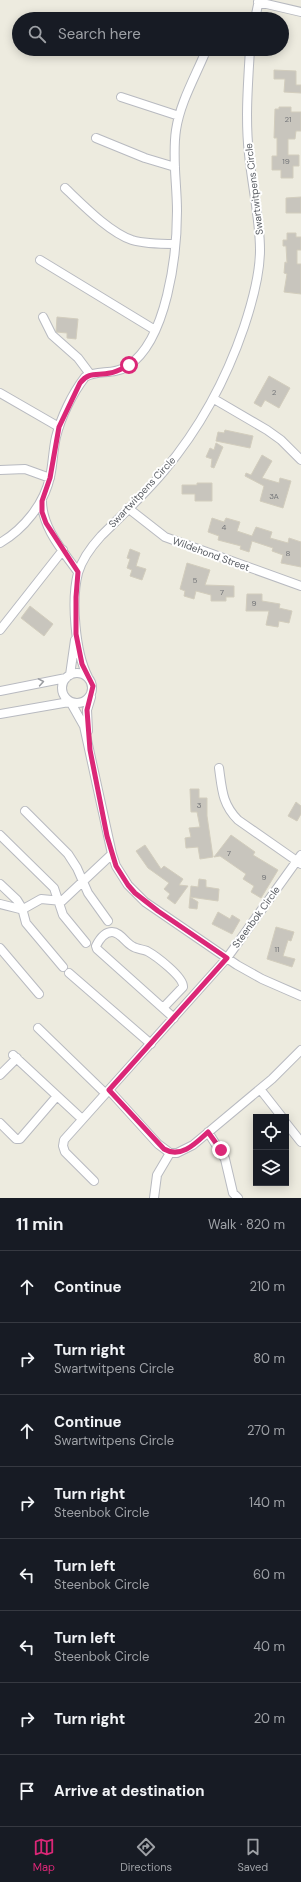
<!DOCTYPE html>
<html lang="en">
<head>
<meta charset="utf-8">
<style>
	:root { --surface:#171b24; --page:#20242c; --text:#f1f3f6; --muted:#9ea1a6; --line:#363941; --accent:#db2777 }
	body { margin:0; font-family:"DM Sans",sans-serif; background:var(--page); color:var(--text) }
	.controls { position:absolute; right:12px; bottom:12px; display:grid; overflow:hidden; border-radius:0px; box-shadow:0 2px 10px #0003 }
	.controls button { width:36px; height:36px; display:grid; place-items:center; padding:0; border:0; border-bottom:1px solid var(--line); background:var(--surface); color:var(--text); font:20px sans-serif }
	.stop { position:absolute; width:12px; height:12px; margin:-9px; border:3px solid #db2777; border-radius:50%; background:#fff }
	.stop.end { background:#db2777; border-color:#fff; box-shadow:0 1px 4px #0008 }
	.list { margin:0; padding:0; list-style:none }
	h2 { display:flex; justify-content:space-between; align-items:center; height:52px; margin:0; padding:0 16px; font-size:17px }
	h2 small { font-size:13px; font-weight:400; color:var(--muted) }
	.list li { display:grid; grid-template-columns:26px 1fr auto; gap:12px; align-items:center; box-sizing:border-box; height:72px; padding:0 16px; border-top:1px solid var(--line) }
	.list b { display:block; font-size:15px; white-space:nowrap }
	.list p { margin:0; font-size:13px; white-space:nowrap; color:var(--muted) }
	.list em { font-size:13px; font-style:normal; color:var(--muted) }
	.icon { flex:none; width:22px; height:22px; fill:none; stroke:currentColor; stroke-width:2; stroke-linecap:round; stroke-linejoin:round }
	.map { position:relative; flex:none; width:301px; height:1198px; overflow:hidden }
	.search { position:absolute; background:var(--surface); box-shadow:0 2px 10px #0003; left:12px; right:12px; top:12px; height:44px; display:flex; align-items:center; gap:10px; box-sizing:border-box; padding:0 14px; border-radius:22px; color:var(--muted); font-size:15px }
	.sheet { height:628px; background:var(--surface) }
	nav { display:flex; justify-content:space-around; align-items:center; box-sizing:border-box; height:56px; border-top:1px solid var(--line); background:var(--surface); font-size:11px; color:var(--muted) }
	nav a { display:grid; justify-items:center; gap:2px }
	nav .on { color:var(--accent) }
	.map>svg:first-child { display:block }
</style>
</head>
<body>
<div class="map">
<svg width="301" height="1198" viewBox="0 0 301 1198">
	<rect width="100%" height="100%" fill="#edebdf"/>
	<path fill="#c8c5bd" stroke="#d2cdbd" d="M274,70L296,71V85H301V93L284,92L285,79H274Z
		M279,107H291V112H301V131H296L295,139H288V155H299V166H293V178H281V170H272V156H277V138H274L275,109H279Z
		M301,197V213H286V198Z
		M287,233H296V237H301V250H297V264H301V294L284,292L287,274L284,273L285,262L287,263L286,246H283V240H287Z
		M57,317L78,319L76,339L67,338V333L56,332Z
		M269,376L290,388L279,408L265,400L261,407L254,403Z
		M225,430L253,436L250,448L216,441L218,432L224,433Z
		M216,443L223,447L214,468L211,467L212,459L206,457L210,448L214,450Z
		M262,455L272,461L262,478L279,483L280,478L291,481L283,508L260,501L264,486L245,476L246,473L251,475Z
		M197,483H212V501H195V494H182V485H197Z
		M212,518L224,522L226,518L240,522L237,531L252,536L256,527L272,532L270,538L288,543L289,538L301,542V567L281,563L283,555L272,551L273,548L252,541L249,552L240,549L241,546L218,540L219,536L208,532Z
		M130,549L140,553L136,566L146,569L142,580L130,576L132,570L127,568L130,559L127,558Z
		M187,563L210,570L205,585L234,586V597H226V601H211V595L196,591L194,599L184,596L185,591L180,589Z
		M247,594H262V601L280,604L279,608L292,611L289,623L279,621L278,627L266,625L269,611H246Z
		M30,606L53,624L44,636L21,618Z
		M190,789H199V798H207V816L213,857L200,859L198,847L186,848L185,838L191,837L189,828L200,827L197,812H191Z
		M296,802L301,806V814L297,821L288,816Z
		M231,835L255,852L253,855L278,870L261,898L251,892L254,886L243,879L246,874L220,856L214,857Z
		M145,845L161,869L164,866L183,879L179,885L188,886L175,904L167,898L170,894L164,889L169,883L148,868L136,851Z
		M199,879L206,880V887L219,889L218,901L190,897L198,902L197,909L189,908L191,886L198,887Z
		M218,912L230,919L232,915L240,920L232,934L212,924Z
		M276,927L294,932L291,941L288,940L283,956L295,959L292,967L267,959Z"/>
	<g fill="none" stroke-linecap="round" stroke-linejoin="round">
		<defs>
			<path id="minor" d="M258,2L301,12
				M255,19L259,0
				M121,97L179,116
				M96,138L145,158L175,167
				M65,188C83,205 109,232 132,240C145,244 161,244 175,244
				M40,260L155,330
				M43,317L52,335L78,358L90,374
				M0,393L59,427
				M214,399L267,430L281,440L301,460
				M0,470L25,469L50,478
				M42,501C42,528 63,551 78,572
				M128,508L165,537L301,586
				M0,543C24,529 44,504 50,477C53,464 53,450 56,437C61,417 72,394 85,377C99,369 112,376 128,366C167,340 177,255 177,211C177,184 172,157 176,130C180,103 195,77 205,53L210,49
				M0,630L63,550
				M62 688a15 15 0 1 1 30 0a15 15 0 1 1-30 0Z
				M70,675L75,640
				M88,677C75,652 71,600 78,573C82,559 91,547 101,536C122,515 145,494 164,471C200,428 226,380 244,327C252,303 260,276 260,250C260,218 252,186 249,154C245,119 248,84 250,49
				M0,691L66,678
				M71,703L84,726L112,854L116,866L128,885L145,902L237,965L262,979L301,996
				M0,714L69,702
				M88,731L87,710L91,697
				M219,768C222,789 222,804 238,820L301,864
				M25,811L68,854L77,868L88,893L108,921
				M0,835L54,888L63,915L86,943
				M0,884L17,900L22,908L26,923L63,967
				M0,904L20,909L25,908L41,899L62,901L112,854
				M0,948L39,994
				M69,973L151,1044
				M163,1008L183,987C184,977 156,956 147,951C142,949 136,949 132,946C125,942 120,932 112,932C104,932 99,940 96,946L97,949L174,1018
				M38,1028L105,1093
				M13,1055L82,1119
				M0,1075L17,1058
				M260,1089L282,1117
				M109,1090L158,1144L170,1153H177L193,1145L272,1079L301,1050
				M0,1123L16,1139H20L57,1096
				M286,1123L301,1142
				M208,1132L225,1159L233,1193L238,1198
				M94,1181L65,1152L63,1146L64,1140L227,958L301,855
				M154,1198L157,1175L170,1153"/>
		</defs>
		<use href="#minor" stroke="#b8bac0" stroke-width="10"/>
		<use href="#minor" stroke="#fff" stroke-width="8"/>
	</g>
	<defs><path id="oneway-chevron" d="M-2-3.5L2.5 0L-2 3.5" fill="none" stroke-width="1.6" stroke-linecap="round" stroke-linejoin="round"/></defs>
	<use stroke="#9b9da1" href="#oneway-chevron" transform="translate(41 682) rotate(-10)"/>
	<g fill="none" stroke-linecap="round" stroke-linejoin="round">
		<path stroke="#db2777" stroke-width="5" d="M129,365C123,368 117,372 110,373C98,376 89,371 80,383L59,427L50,478L42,501V512L46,523L78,572L76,597V634L82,664L93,686L87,710L90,750L107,836L116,866L128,885L135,893L158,911L227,958L109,1090L164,1149C181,1159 196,1143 208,1132L221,1150"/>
	</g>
	<g text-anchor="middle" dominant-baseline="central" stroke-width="4" stroke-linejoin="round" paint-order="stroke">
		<g font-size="8" fill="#747679">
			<text x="288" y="119">21</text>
			<text x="286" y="161">19</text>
			<text x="274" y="392">2</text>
			<text x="274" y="496">3A</text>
			<text x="224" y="527">4</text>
			<text x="288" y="553">8</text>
			<text x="195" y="580">5</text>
			<text x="222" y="592">7</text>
			<text x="254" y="603">9</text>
			<text x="199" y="805">3</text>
			<text x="229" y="853">7</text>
			<text x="264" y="877">9</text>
			<text x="277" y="949">11</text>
		</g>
		<g font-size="10" fill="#585c62" stroke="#fff">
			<text transform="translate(254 189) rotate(-97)">Swartwitpens Circle</text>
			<text transform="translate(142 492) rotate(-47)">Swartwitpens Circle</text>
			<text transform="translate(211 554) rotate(20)">Wildehond Street</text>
			<text transform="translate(256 917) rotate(-54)">Steenbok Circle</text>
		</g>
	</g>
</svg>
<div class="controls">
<button><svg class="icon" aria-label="locate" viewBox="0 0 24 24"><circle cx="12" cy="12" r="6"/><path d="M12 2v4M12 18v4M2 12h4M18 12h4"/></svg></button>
<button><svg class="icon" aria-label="layers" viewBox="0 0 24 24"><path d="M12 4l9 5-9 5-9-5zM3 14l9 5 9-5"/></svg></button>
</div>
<div class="stop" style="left:129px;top:365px"></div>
<div class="stop end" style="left:221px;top:1150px"></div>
<div class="search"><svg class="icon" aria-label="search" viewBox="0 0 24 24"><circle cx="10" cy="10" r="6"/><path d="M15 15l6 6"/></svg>Search here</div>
</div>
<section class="sheet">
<h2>11 min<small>Walk · 820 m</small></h2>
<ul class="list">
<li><svg class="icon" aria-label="ahead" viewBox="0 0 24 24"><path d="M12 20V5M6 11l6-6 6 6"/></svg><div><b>Continue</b></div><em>210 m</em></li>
<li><svg class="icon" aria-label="right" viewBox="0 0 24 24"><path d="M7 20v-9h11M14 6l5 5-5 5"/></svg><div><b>Turn right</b><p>Swartwitpens Circle</p></div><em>80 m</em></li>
<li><svg class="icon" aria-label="ahead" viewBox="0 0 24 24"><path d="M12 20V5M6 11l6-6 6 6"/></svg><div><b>Continue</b><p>Swartwitpens Circle</p></div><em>270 m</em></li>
<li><svg class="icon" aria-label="right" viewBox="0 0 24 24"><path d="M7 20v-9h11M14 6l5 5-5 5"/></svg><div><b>Turn right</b><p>Steenbok Circle</p></div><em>140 m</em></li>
<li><svg class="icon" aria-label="left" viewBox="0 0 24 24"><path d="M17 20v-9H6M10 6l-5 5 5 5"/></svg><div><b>Turn left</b><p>Steenbok Circle</p></div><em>60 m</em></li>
<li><svg class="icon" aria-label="left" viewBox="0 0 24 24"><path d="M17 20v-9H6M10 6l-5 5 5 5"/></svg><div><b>Turn left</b><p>Steenbok Circle</p></div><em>40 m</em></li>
<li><svg class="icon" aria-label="right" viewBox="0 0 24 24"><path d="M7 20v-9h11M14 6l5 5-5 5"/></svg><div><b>Turn right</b></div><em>20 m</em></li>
<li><svg class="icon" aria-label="arrive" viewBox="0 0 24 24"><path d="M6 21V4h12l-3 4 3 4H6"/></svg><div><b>Arrive at destination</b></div></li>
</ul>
</section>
<nav>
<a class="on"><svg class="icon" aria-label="map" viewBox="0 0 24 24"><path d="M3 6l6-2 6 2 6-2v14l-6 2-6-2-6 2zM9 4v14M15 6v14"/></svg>Map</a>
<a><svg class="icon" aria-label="directions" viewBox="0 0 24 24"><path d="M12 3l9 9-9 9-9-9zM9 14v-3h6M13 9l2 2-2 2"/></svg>Directions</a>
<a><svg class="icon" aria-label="saved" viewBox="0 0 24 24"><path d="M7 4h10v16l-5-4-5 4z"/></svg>Saved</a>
</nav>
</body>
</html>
